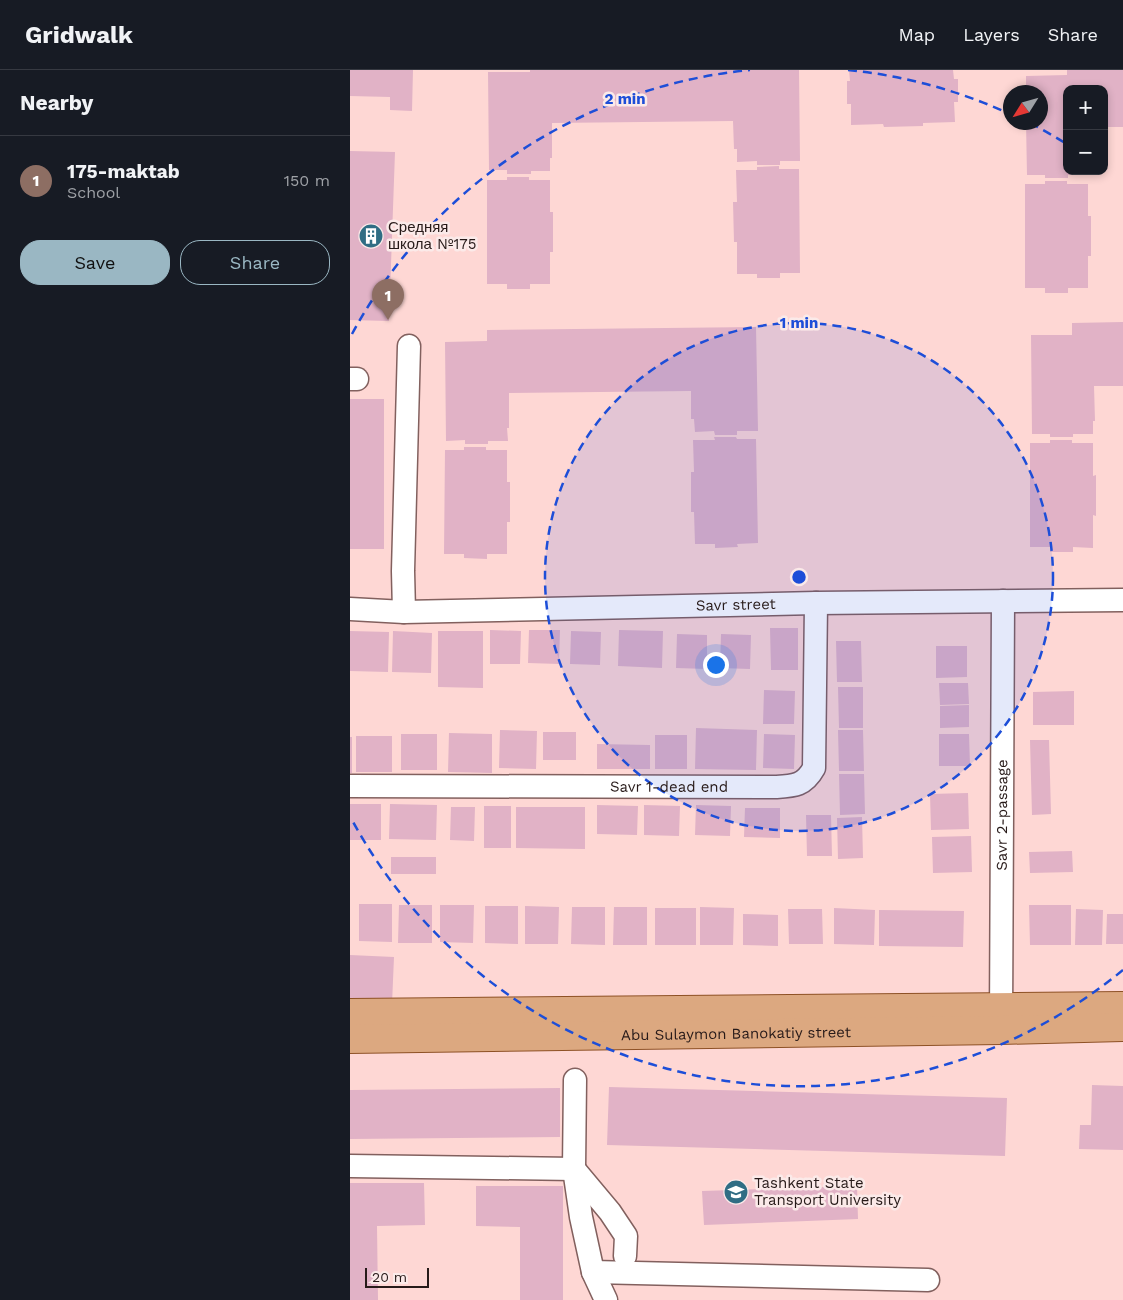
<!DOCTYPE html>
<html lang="en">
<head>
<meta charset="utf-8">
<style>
	:root { --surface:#171b24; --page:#242831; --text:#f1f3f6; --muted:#9ea1a6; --line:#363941; --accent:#9ab7c3 }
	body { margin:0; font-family:"Work Sans",sans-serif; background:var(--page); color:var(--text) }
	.controls { position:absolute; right:15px; top:15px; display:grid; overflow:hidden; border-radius:10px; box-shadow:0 2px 8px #0003 }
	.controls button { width:45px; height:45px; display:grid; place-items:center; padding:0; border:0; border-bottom:1px solid var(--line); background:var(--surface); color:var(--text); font:25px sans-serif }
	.compass { position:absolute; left:653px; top:15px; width:45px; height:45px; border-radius:50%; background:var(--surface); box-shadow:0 2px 8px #0003; rotate:233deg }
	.scale { position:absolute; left:15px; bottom:12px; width:64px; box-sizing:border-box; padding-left:5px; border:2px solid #271a19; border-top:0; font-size:14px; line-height:18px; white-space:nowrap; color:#271a19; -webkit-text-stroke:4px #fbeae9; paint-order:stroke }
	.you { position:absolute; left:365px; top:594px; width:18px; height:18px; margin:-12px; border:4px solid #fff; border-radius:50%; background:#1a73e8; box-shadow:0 0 0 8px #1a73e833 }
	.badge { display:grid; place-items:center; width:32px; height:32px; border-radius:50%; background:var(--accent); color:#fff; font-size:16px; font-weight:700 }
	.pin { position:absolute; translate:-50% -41px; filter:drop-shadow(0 1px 2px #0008) }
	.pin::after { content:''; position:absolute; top:26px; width:18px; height:15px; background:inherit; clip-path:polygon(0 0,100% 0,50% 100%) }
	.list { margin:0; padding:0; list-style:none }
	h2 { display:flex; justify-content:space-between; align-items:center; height:65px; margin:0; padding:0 20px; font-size:21px }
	h2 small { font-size:16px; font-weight:400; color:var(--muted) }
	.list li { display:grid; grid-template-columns:32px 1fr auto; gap:15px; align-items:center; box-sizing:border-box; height:90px; padding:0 20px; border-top:1px solid var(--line) }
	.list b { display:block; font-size:19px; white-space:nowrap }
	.list p { margin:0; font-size:16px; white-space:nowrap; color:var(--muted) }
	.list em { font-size:16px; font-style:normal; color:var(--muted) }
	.actions { display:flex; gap:10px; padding:15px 20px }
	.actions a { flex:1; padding:11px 0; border:1px solid var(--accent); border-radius:20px; text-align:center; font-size:18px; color:var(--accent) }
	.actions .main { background:var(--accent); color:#111 }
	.map { position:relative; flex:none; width:773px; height:1230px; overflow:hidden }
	header { display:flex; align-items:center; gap:30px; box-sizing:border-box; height:70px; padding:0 25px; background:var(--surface); border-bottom:1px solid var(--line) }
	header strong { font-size:24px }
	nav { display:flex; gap:28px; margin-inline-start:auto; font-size:18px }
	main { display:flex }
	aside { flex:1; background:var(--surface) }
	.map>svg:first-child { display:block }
</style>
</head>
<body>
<header>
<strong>Gridwalk</strong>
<nav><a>Map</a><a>Layers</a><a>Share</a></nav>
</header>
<main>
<aside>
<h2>Nearby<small></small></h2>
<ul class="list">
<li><span class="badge" style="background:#8d6e63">1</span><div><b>175-maktab</b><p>School</p></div><em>150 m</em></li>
</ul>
<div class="actions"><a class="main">Save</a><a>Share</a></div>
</aside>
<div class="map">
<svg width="773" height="1230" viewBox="0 0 773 1230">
	<rect width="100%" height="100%" fill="#fed7d4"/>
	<path fill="#e1b2c6" d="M0,0H63L62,41L40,40V27L0,26Z
		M180,0H449L450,91H430V95H407V91L387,92V79H384L383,51L202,53V88H200V101H181V104H157V100H139L138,2H180Z
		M499,0H603L604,9H608V32H604L605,52L573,53V56L534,57L533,54L501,55V34H497V11H500Z
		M717,0H773V57H754V19H717V101H738V105H718V108H695V105H677L676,52H690V22H676V6L717,5Z
		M0,81L45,82L39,251L0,250Z
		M429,96V99H449L450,203H430V208H407V204H387V172H384L383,132H387L386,100H407V97Z
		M157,107H179V110H200V142H203V182H200V214H180V219H157V214H137V110H157Z
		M695,111H717V114H738V146H741V186H738V218H718V223H695V218H675V114H695Z
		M773,252V316H744L745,351H743V364H723V367H700V364H682L681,265H722V253Z
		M406,257L408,361H387V365H365L364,361L345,362L344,349H341V321L159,323V358H157L158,371H138V374H115V370L96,371L95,272L137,271V260Z
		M0,329H34V479H0Z
		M364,367H386L387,369H406L408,473L387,474L388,477L365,478V474H345L344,442H341V402H344L343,370H365Z
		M700,370H722V373H743V406L746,405V446L743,445V478L723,477V482H700V477H680V373H700Z
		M114,377H136V380H157V412H160V452H157V484H137V489L114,488V484H94L95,380H114Z
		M420,558H448V600H421Z
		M140,560L171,561L170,594H140Z
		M179,560H210L209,594L178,593Z
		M269,560L313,561L312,598L268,596Z
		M0,561L39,562L38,602L0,601Z
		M43,561L82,563L81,603L42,602Z
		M88,561H133V618L88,617Z
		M221,561L251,562L250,595L220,594Z
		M327,564L357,565V599L326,598Z
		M371,564L401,565L400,599L370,598Z
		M486,571H511L512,612H487Z
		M586,576H617V607L586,608Z
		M589,613H618L619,634L590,635Z
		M488,617H513V658H489Z
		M414,620L445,621L444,654H413Z
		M724,621V655H683V622Z
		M619,635V657L590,658V636Z
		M346,658L407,660L406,700L345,699Z
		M150,660L187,661L186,699L149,698Z
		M488,660H513L514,701H489Z
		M193,662H226V690H193Z
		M99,663L142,664V703L98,702Z
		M51,664H87V700H51Z
		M414,664L445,665L444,699L413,698Z
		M589,664H619L620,696H589Z
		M305,665H337V699H305Z
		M6,666H42V702H6Z
		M0,667H2V703H0Z
		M680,670H699L701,744L682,745Z
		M247,674L300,675V699H247Z
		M489,704H514L515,744L490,745Z
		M618,723L619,759L581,760L580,724Z
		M0,734H31V770H0Z
		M40,734L87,735L86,770L39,769Z
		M247,735L288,736L287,765L247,764Z
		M294,735L330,736L329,766L294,765Z
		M346,735L381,736L380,766L345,765Z
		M134,736H161V778H134Z
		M101,737H125L124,771L100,770Z
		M166,737H235V779L166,778Z
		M395,738H430V768L394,767Z
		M456,745H481L482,786H457Z
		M512,747L513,788L488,789L487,748Z
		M621,766L622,802L583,803L582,767Z
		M722,781L723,802L680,803L679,782Z
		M41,787H86V804H41Z
		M9,834H42V872L9,871Z
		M49,835H82V873H48Z
		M90,835H124L123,873L90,872Z
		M679,835H721V875H680Z
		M135,836H168V874L135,873Z
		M175,836L209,837L208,874H175Z
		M222,837H255V875L221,874Z
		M264,837H297V875H263Z
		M350,837L384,838L383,875H350Z
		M305,838H346V875H305Z
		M484,838L525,840L524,875L484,874Z
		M438,839H472L473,874H439Z
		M726,839L753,840L752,875H725Z
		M529,840L614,841L613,877L529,876Z
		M393,844L428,845V876L393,875Z
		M757,844H773V874H756Z
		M0,885L44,887L42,934L0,933Z
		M742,1015L773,1016V1080L729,1079L730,1055H741Z
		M259,1017L657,1028L655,1086L257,1075Z
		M210,1018V1067L0,1069V1020Z
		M0,1113H74L75,1155L27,1156L28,1230H0Z
		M126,1116H213V1230H170V1157L126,1156Z
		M507,1116L508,1149L354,1155L352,1121Z"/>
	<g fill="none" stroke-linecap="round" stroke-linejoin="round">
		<defs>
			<g id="minor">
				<path d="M0,309H7"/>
				<path id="s1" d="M0,539L54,542L466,533L773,530"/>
				<path d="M54,542L53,501L59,276"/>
				<path id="s2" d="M0,716L425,717C444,716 454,716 464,698L466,533"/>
				<path id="s3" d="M651,953L653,531"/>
				<path d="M225,1010L224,1099L231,1147L243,1202L256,1230"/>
				<path d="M0,1096L224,1099L260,1142L276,1166L275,1186"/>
				<path d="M243,1202L578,1210"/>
			</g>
			<g id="major">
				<path d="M0,943L773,936"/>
				<path id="s4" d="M0,969L651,960L773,957"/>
			</g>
		</defs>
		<use href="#minor" stroke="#82605e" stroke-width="25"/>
		<use href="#major" stroke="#8e5125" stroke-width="30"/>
		<use href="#minor" stroke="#fff" stroke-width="22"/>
		<use href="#major" stroke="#dca880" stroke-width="28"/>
	</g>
	<circle cx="449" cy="507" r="254" fill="#1d4ed8" fill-opacity=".12"/>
	<g fill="none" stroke="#1d4ed8" stroke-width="2.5" stroke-dasharray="9 6">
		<circle cx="449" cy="507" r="254"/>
		<path d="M773 900A509 509 0 0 1 2 750M2 264A509 509 0 0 1 400 0M498 0A509 509 0 0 1 660 44M680 53A509 509 0 0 1 715 73"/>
	</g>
	<defs>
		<symbol id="building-disc" viewBox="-11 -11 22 22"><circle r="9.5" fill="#306d84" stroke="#fbeae9"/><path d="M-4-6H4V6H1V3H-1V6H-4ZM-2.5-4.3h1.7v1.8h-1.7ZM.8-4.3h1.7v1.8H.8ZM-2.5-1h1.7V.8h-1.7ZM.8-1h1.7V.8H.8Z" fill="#fff"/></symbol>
		<symbol id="university-disc" viewBox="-11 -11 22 22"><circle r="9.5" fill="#306d84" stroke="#fbeae9"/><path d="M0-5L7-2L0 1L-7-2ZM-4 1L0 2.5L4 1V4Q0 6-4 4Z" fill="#fff"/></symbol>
	</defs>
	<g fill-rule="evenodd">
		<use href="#building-disc" x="7" y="152" width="28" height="28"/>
		<use href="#university-disc" x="372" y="1108" width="28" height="28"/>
	</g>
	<g text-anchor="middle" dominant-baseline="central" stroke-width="5" stroke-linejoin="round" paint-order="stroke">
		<g font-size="15" fill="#271a19" stroke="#fbeae9" text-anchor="start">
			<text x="38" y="157">Средняя<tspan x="38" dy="17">школа №175</tspan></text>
			<text x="404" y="1113">Tashkent State<tspan x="404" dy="17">Transport University</tspan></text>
		</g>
		<g font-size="15" fill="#271a19" stroke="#fbeae9">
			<text stroke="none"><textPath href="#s1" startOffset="386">Savr street</textPath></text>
			<text stroke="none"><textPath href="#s2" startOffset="319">Savr 1-dead end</textPath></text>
			<text stroke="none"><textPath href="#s3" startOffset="208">Savr 2-passage</textPath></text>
			<text stroke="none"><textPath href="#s4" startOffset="386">Abu Sulaymon Banokatiy street</textPath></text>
		</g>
	</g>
	<circle cx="449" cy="507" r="8" fill="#1d4ed8" stroke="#fbeae9" stroke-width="2.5"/>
	<g font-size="15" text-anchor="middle" font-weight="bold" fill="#1d4ed8" stroke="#fbeae9" stroke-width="5" stroke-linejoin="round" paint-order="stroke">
		<text x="275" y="34">2 min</text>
		<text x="449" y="258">1 min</text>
	</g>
</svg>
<div class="controls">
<button>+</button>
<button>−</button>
</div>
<svg class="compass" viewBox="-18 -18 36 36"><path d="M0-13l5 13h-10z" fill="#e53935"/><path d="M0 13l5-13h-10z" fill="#9ea1a6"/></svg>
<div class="scale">20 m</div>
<div class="you"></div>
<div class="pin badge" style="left:38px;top:250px;background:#8d6e63">1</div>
</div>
</main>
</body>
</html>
